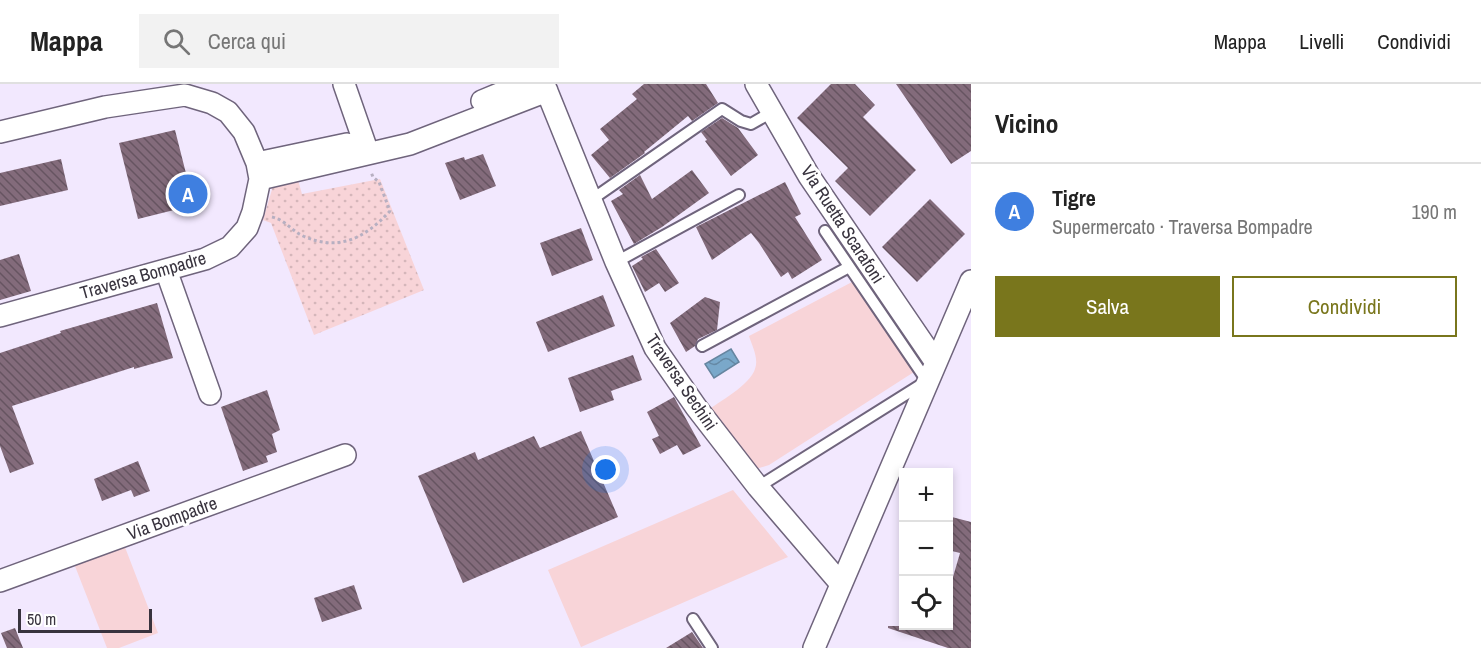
<!DOCTYPE html>
<html lang="it">
<head>
<meta charset="utf-8">
<style>
	:root { --surface:#fff; --page:#f2f2f2; --text:#222; --muted:#767676; --line:#e0e0e0; --accent:#79761c }
	body { margin:0; font-family:"Archivo Narrow",sans-serif; background:var(--page); color:var(--text) }
	.controls { position:absolute; right:18px; bottom:18px; display:grid; overflow:hidden; border-radius:0px; box-shadow:0 3px 9px #0003 }
	.controls button { width:54px; height:54px; display:grid; place-items:center; padding:0; border:0; border-bottom:2px solid var(--line); background:var(--surface); color:var(--text); font:30px sans-serif }
	.scale { position:absolute; left:18px; bottom:15px; width:134px; box-sizing:border-box; padding-left:6px; border:3px solid #38333e; border-top:0; font-size:16px; line-height:21px; white-space:nowrap; color:#38333e; -webkit-text-stroke:4px #fff; paint-order:stroke }
	.you { position:absolute; left:606px; top:386px; width:21px; height:21px; margin:-15px; border:4px solid #fff; border-radius:50%; background:#1a73e8; box-shadow:0 0 0 9px #1a73e833 }
	.badge { display:grid; place-items:center; width:39px; height:39px; border-radius:50%; background:var(--accent); color:#fff; font-size:20px; font-weight:700 }
	.pin { position:absolute; translate:-50% -50%; border:3px solid #fff; box-shadow:0 2px 6px #0006 }
	.list { margin:0; padding:0; list-style:none }
	h2 { display:flex; justify-content:space-between; align-items:center; height:78px; margin:0; padding:0 24px; font-size:26px }
	h2 small { font-size:20px; font-weight:400; color:var(--muted) }
	.list li { display:grid; grid-template-columns:39px 1fr auto; gap:18px; align-items:center; box-sizing:border-box; height:96px; padding:0 24px; border-top:2px solid var(--line) }
	.list b { display:block; font-size:22px; white-space:nowrap }
	.list p { margin:0; font-size:20px; white-space:nowrap; color:var(--muted) }
	.list em { font-size:20px; font-style:normal; color:var(--muted) }
	.actions { display:flex; gap:12px; padding:18px 24px }
	.actions a { flex:1; padding:14px 0; border:2px solid var(--accent); border-radius:0px; text-align:center; font-size:21px; color:var(--accent) }
	.actions .main { background:var(--accent); color:#fff }
	.icon { flex:none; width:33px; height:33px; fill:none; stroke:currentColor; stroke-width:2; stroke-linecap:round; stroke-linejoin:round }
	.map { position:relative; flex:none; width:971px; height:564px; overflow:hidden }
	header { display:flex; align-items:center; gap:36px; box-sizing:border-box; height:84px; padding:0 30px; background:var(--surface); border-bottom:2px solid var(--line) }
	header strong { font-size:28px }
	nav { display:flex; gap:33px; margin-inline-start:auto; font-size:21px }
	.search { width:420px; height:54px; background:var(--page); display:flex; align-items:center; gap:15px; box-sizing:border-box; padding:0 21px; border-radius:0px; color:var(--muted); font-size:22px }
	main { display:flex }
	aside { flex:1; background:var(--surface) }
	.map>svg:first-child { display:block }
</style>
</head>
<body>
<header>
<strong>Mappa</strong>
<div class="search"><svg class="icon" aria-label="search" viewBox="0 0 24 24"><circle cx="10" cy="10" r="6"/><path d="M15 15l6 6"/></svg>Cerca qui</div>
<nav><a>Mappa</a><a>Livelli</a><a>Condividi</a></nav>
</header>
<main>
<div class="map">
<svg width="971" height="564" viewBox="0 0 971 564">
	<defs>
		<pattern id="park-dots" width="8" height="8" patternUnits="userSpaceOnUse" patternTransform="scale(1.5)"><rect width="8" height="8" fill="#f8d4d8"/><path d="M2 2h.1M6 6h.1" fill="none" stroke="#d5b6ba" stroke-width="1.8" stroke-linecap="round"/></pattern>
		<pattern id="water-waves" width="16" height="10" patternUnits="userSpaceOnUse" patternTransform="scale(1.5)"><rect width="16" height="10" fill="#7aa8ca"/><path d="M0 5q4-4 8 0t8 0" fill="none" stroke="#6589a5"/></pattern>
		<pattern id="building-back-hatch" width="6" height="6" patternUnits="userSpaceOnUse" patternTransform="scale(1.5)"><rect width="6" height="6" fill="#836b7b"/><path d="M-1 5l2 2M0 0l6 6M5-1l2 2" fill="none" stroke="#665461"/></pattern>
	</defs>
	<rect width="100%" height="100%" fill="#f2e8fe"/>
	<path fill="#f8d4d8" d="M852,198L914,288L769,381L753,386L705,328C719,318 750,301 755,285C759,274 752,262 749,252Z
		M733,406L788,473L581,563L548,486Z
		M123,458L158,549L119,564H107L73,477Z"/>
	<path fill="url(#park-dots)" d="M380,95L424,206L314,251L271,139L263,136L273,102L298,96L302,110Z"/>
	<path fill="url(#water-waves)" stroke="#6685a0" stroke-width="1.5" d="M731,265L739,278L714,294L705,280Z"/>
	<path fill="url(#building-back-hatch)" d="M644,0H706L718,19L692,37L688,32L644,68L645,69L610,94L591,71L609,56L600,45L637,15L632,10Z
		M831,0H855L875,21L863,33L916,86L870,132L835,97L848,84L797,34Z
		M896,0H971V67L951,80Z
		M722,34L738,44L758,71L731,92L705,57L707,56L701,48Z
		M175,46L194,121L138,135L119,59Z
		M483,70L496,102L460,116L445,79L464,73L465,76Z
		M61,75L68,106L0,122V89Z
		M692,86L709,109L662,143L634,160L611,117L623,110L619,106L640,91L652,115Z
		M785,98L801,130L795,133L822,176L792,195L788,188L781,193L759,159L751,149L712,176L696,143Z
		M930,115L965,150L917,198L882,163Z
		M581,144L593,176L552,192L540,159Z
		M656,165L679,199L665,208L659,199L645,208L632,182L643,175L641,173Z
		M19,170L31,207L0,216V176Z
		M603,211L615,242L548,268L536,238Z
		M705,213L720,218L717,246L698,255L695,262L686,268L670,239Z
		M157,219L173,274L134,285V283L12,322L34,380L10,389L0,362V269L61,249L60,247Z
		M633,271L642,296L611,307L614,316L580,328L568,294Z
		M267,306L280,346L272,350L277,368L266,372L268,378L243,387L221,323Z
		M674,313L701,362L683,371L677,361L660,370L652,355L659,352L647,328Z
		M581,347L618,433L463,499L418,392L475,368L478,376L534,352L540,364Z
		M138,377L150,407L134,413L131,406L102,417L94,395Z
		M948,432L971,438V564H948L888,544V542H948V510L960,469L948,466Z
		M354,501L362,525L322,538L314,514Z
		M15,544L23,564H7L1,549Z
		M692,548L703,564H666Z"/>
	<g fill="none" stroke-linecap="round" stroke-linejoin="round">
		<defs>
			<path id="lane" d="M591,116L722,25L741,37L751,40L772,28
				M616,178L739,111
				M702,262L849,183
				M758,403L927,297L825,147
				M693,535L712,564"/>
			<path id="street" d="M344,0L368,69
				M544,0L616,178L655,264L696,323L758,403L841,500
				M756,0L809,92L935,277
				M482,17L523,0
				M0,48L105,23L185,11L212,19L228,28L244,48L257,79L260,95L253,128L247,144L230,163L205,175L0,232
				M257,79L347,60
				M260,95L410,60L547,7
				M166,186L210,310
				M0,497L345,371
				M814,564L971,197"/>
		</defs>
		<use href="#lane" stroke="#6f647c" stroke-width="14"/>
		<use href="#street" stroke="#6f647c" stroke-width="24"/>
		<path stroke="#b7afc1" stroke-width="3" stroke-dasharray="3 3" stroke-linecap="butt" d="M272,133C285,136 292,147 303,152C339,168 365,154 390,127L379,98L373,93L371,88"/>
		<use href="#lane" stroke="#fff" stroke-width="10"/>
		<use href="#street" stroke="#fff" stroke-width="21"/>
	</g>
	<g text-anchor="middle" dominant-baseline="central" stroke-width="6" stroke-linejoin="round" paint-order="stroke">
		<g font-size="18" fill="#38333e" stroke="#fff">
			<text transform="translate(843 140) rotate(57)">Via Ruetta Scarafoni</text>
			<text transform="translate(143 191) rotate(-16)">Traversa Bompadre</text>
			<text transform="translate(682 298) rotate(56)">Traversa Sechini</text>
			<text transform="translate(172 434) rotate(-20)">Via Bompadre</text>
		</g>
	</g>
</svg>
<div class="controls">
<button>+</button>
<button>−</button>
<button><svg class="icon" aria-label="locate" viewBox="0 0 24 24"><circle cx="12" cy="12" r="6"/><path d="M12 2v4M12 18v4M2 12h4M18 12h4"/></svg></button>
</div>
<div class="scale">50 m</div>
<div class="you"></div>
<div class="pin badge" style="left:188px;top:110px;background:#3f7fe0">A</div>
</div>
<aside>
<h2>Vicino<small></small></h2>
<ul class="list">
<li><span class="badge" style="background:#3f7fe0">A</span><div><b>Tigre</b><p>Supermercato · Traversa Bompadre</p></div><em>190 m</em></li>
</ul>
<div class="actions"><a class="main">Salva</a><a>Condividi</a></div>
</aside>
</main>
</body>
</html>
